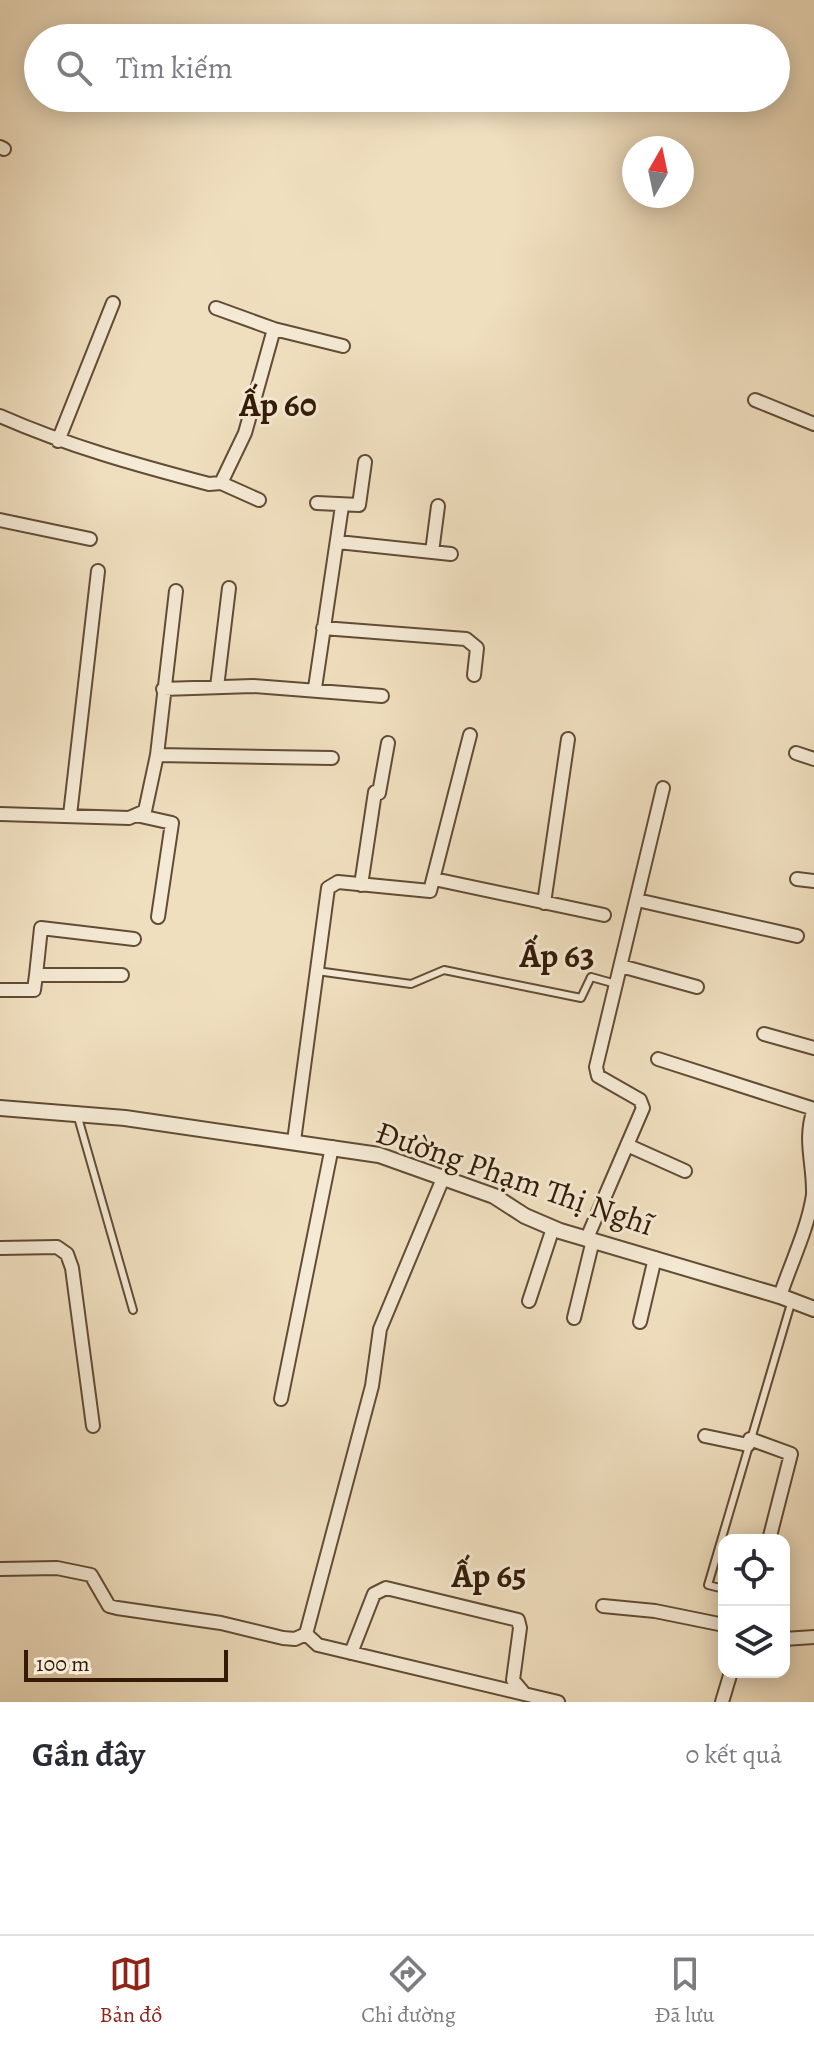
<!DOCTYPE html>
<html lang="vi">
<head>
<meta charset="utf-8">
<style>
	:root { --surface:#fff; --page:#f2f2f3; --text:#2b2b33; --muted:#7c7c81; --line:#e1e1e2; --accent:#8f2418 }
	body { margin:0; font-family:Alegreya,serif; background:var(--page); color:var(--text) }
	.controls { position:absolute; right:24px; bottom:24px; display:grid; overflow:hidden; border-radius:16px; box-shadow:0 4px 20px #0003 }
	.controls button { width:72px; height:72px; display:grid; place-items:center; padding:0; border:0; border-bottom:2px solid var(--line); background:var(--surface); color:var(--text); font:40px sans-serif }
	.compass { position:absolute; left:622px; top:136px; width:72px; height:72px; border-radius:50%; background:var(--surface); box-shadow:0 4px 20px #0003; rotate:9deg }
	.scale { position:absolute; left:24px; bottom:20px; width:204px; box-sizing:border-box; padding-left:8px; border:4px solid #331b07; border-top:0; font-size:22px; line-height:28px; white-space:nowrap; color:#331b07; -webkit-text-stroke:6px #f5ead5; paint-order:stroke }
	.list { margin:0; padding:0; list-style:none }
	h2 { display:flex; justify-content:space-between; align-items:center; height:104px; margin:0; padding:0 32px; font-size:34px }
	h2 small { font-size:26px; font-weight:400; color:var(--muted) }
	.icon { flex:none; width:44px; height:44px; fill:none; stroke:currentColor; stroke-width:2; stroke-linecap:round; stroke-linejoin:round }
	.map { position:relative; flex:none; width:814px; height:1702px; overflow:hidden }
	.search { position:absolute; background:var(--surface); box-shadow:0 4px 20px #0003; left:24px; right:24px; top:24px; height:88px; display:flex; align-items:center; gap:20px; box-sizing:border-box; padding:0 28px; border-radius:44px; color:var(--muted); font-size:30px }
	.sheet { height:232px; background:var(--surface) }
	nav { display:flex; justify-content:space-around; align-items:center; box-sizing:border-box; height:112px; border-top:2px solid var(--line); background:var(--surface); font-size:22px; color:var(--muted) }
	nav a { display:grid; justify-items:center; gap:4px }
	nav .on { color:var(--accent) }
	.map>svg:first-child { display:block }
</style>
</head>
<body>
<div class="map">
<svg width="814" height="1702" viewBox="0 0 814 1702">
	<rect width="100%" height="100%" fill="#f0dfbf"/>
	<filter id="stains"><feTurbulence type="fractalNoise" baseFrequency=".0025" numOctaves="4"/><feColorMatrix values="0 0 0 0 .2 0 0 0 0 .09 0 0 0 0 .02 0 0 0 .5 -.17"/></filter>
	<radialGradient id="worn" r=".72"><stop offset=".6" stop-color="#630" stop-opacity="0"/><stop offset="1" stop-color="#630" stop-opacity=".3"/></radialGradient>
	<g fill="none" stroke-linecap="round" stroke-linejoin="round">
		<defs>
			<path id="service" d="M317,971L411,984L444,970L581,998L591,977L616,984
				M77,1114L133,1310
				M724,1589L708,1585L792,1300"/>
			<path id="minor" d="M0,147L4,149
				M216,308L274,329L343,346
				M755,400L814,424
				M0,416C68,446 137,465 209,484L221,483L245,433L274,329
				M58,441L113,303
				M221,483L259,500
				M317,503L359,505L365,462
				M0,520L90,539
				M338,542L451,554
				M432,552L438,506
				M323,628L466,639L477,648L474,675
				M217,687L229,588
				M315,688L342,506
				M163,689L253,686L382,696
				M796,753L814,759
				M157,755L332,758
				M0,814L129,818L145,811L157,755L176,591
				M70,815L98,571
				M136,815L172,823L158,917
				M434,879L604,915
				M797,879L814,881
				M361,885L375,792L379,793L388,743
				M637,900L797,936
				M544,903L568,739
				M621,966L697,987
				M36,975L41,928L134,939
				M0,990H34L36,975H122
				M764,1034L814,1048
				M658,1059L814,1109
				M294,1141L328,888L338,882L430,891L470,735
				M627,1145L685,1171
				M587,1238L643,1108L640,1100L598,1076L596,1067L663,788
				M0,1248L57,1247L67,1254L72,1268L93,1426
				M780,1296C791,1263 808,1228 813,1195C814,1163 803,1141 814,1109
				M529,1301L553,1228
				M574,1318L593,1240
				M640,1322L655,1258
				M281,1399L332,1147
				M705,1436L748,1445
				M750,1439L791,1454L769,1540
				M0,1569L57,1568L91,1575L109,1606L117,1608L221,1623L283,1638L295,1639L306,1634L372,1386L380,1329L444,1176
				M603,1606L655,1611L724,1625
				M306,1634L318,1645L558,1702
				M784,1639L814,1637
				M351,1653L374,1594L386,1588L518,1620L520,1628L513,1680L523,1692
				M722,1702L731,1672"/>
			<path id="tertiary" d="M0,1108L125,1118L379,1155L494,1196L525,1216L560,1231L780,1296L814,1309"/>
		</defs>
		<use href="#service" stroke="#624c35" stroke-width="10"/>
		<use href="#minor" stroke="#624c35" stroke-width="16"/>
		<use href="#tertiary" stroke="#624c35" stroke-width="18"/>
		<use href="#service" stroke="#f5ead5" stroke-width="6"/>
		<use href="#minor" stroke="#f5ead5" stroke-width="12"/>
		<use href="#tertiary" stroke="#f5ead5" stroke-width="14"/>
	</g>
	<g text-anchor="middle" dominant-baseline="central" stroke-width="6" stroke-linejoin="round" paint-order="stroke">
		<g font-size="32" fill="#331b07" stroke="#f5ead5">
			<text transform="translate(515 1178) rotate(19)">Đường Phạm Thị Nghĩ</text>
		</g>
		<g font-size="34" font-weight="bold" fill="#331b07" stroke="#f5ead5">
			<text x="278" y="404">Ấp 60</text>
			<text x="557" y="955">Ấp 63</text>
			<text x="489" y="1575">Ấp 65</text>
		</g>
	</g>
	<rect width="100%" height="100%" filter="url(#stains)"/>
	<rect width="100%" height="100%" fill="url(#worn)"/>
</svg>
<div class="controls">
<button><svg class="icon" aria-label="locate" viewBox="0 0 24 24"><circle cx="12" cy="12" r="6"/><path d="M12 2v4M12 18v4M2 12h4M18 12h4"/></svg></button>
<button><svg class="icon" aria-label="layers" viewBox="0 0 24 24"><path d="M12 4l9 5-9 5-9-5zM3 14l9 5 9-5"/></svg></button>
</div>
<svg class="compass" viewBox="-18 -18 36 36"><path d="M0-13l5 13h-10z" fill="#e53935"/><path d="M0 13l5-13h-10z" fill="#7c7c81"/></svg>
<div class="scale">100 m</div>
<div class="search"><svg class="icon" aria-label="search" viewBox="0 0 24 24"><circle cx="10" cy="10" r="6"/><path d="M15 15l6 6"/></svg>Tìm kiếm</div>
</div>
<section class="sheet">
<h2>Gần đây<small>0 kết quả</small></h2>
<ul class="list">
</ul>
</section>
<nav>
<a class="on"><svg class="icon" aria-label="map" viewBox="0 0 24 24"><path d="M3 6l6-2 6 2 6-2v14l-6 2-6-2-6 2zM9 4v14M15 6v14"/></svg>Bản đồ</a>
<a><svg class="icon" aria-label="directions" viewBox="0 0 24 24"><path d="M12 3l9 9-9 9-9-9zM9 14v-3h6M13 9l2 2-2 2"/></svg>Chỉ đường</a>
<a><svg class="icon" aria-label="saved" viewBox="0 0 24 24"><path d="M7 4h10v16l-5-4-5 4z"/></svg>Đã lưu</a>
</nav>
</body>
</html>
